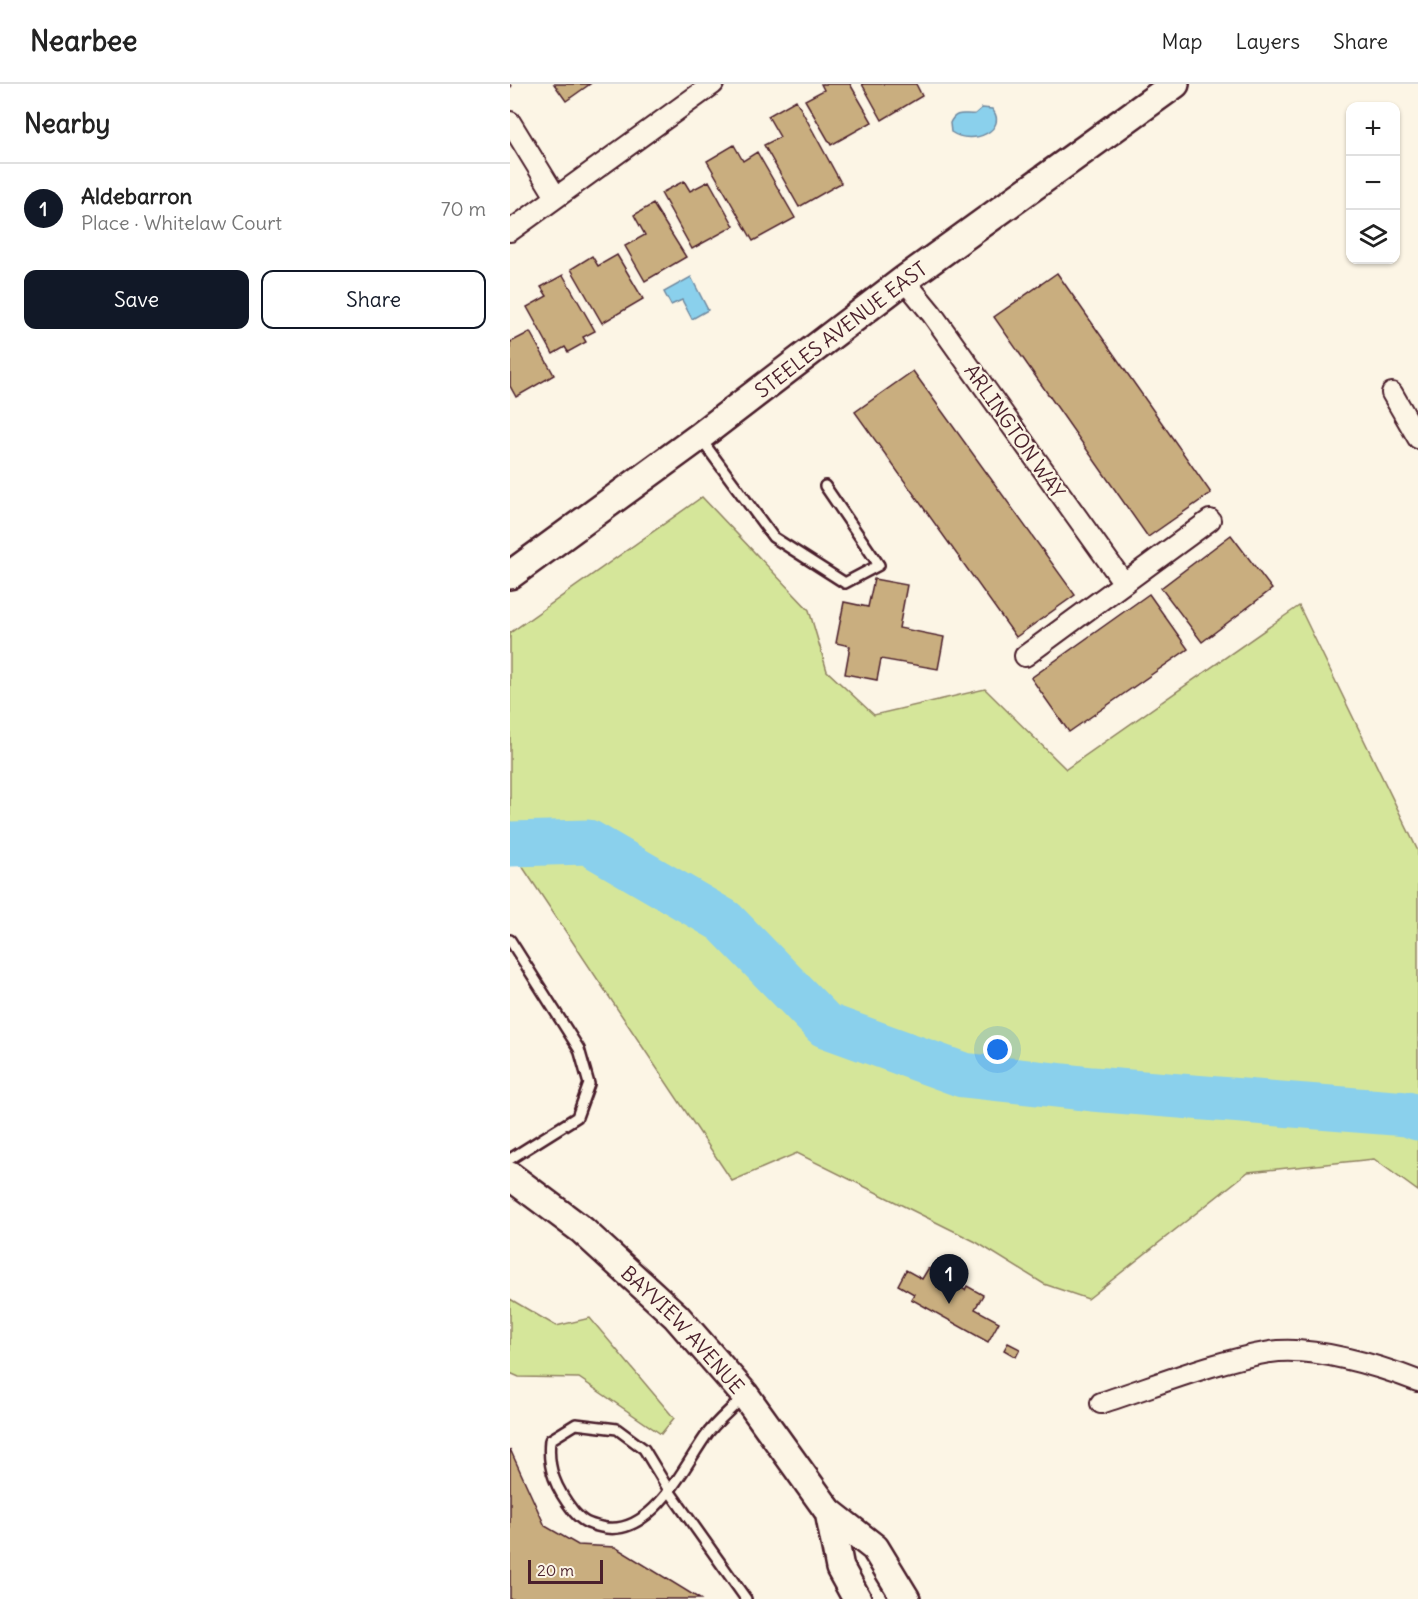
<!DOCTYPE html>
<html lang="en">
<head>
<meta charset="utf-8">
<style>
	:root { --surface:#fff; --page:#f2f2f2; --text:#222; --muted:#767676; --line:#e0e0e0; --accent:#111827 }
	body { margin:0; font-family:Delius,sans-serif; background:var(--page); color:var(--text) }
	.controls { position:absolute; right:18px; top:18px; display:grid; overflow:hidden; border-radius:12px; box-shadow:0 2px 4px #0004 }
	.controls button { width:54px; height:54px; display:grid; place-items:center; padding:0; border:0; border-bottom:2px solid var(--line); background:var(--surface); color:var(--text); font:30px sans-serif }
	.scale { position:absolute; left:18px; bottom:15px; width:75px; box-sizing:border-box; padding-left:6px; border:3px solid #4a1f2b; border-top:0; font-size:16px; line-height:21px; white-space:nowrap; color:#4a1f2b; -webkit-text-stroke:4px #fcf5e5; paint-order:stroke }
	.you { position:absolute; left:488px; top:966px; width:21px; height:21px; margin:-15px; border:4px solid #fff; border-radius:50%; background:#1a73e8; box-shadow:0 0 0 9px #1a73e833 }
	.badge { display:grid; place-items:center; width:39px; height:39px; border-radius:50%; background:var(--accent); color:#fff; font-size:20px; font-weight:700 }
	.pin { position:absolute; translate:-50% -50px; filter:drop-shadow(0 2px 3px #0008) }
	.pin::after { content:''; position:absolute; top:32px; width:21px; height:18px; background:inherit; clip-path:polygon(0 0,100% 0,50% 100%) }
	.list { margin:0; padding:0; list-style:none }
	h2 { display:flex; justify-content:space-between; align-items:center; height:78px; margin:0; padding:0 24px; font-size:26px }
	h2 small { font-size:20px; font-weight:400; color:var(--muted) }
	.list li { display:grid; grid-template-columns:39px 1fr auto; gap:18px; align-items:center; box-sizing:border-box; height:90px; padding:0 24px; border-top:2px solid var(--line) }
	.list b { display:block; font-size:22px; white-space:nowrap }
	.list p { margin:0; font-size:20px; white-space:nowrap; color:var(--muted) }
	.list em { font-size:20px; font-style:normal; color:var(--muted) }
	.actions { display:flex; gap:12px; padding:18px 24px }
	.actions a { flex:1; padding:14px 0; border:2px solid var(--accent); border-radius:12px; text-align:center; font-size:21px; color:var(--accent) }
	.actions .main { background:var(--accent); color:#fff }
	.icon { flex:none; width:33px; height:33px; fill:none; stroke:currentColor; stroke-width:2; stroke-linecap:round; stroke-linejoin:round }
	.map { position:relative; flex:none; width:908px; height:1515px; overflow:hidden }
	header { display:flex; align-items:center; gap:36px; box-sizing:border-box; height:84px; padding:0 30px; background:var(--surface); border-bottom:2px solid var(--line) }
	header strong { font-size:28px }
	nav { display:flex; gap:33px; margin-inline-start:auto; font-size:21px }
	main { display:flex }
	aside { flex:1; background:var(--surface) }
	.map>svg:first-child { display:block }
</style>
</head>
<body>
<header>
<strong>Nearbee</strong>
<nav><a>Map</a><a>Layers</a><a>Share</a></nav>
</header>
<main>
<aside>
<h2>Nearby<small></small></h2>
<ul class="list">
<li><span class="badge">1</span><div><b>Aldebarron</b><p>Place · Whitelaw Court</p></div><em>70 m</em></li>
</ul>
<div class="actions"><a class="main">Save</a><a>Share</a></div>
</aside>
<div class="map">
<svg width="908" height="1515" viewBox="0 0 908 1515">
	<rect width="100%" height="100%" fill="#fcf5e5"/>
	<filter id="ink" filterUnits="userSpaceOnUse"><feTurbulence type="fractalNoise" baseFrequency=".0167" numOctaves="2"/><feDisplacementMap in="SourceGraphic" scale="12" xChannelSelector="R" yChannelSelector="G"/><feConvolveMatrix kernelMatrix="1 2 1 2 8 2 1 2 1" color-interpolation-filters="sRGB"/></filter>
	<g filter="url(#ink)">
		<path fill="#d5e69a" stroke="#908262" stroke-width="1.5" d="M192,413L299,526L317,587L364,631L475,605L556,685L789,522L908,767V1107L864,1075L738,1088L578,1215L534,1200L466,1158L287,1069L222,1097L0,764V549Z
			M0,1215L46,1242L80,1234L164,1334L151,1350L69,1294L9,1293L0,1289Z"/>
		<path fill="#8ad0ec" stroke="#70899f" stroke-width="1.5" d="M472,24L482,25C499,45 463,63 441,48L440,39C446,26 454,31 465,30Z
			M181,193L198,226L182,235L172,216L161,221L154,208Z"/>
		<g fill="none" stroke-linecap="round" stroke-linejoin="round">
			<path stroke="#8ad0ec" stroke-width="45" d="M0,760L78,758L214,837L315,941L453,991L582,1005L897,1030L908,1034"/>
		</g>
		<path fill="#c9ae7f" stroke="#4a1f2b" stroke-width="1.5" d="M44,0H80L56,17Z
			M311,0H340L362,38L321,61L295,16L314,6Z
			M352,0H406L412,12L372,36Z
			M286,16L331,99L289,123L254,61L270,53L258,32Z
			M224,61L233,77L247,68L285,134L243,157L197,77Z
			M174,97L180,107L199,97L224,142L182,165L151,109Z
			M143,120L176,173L135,197L115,162L135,151L124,131Z
			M107,171L133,215L92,239L61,185L82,172L88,182Z
			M547,189L701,409L638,453L484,233Z
			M53,191L85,247L73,253L76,258L58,268L55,263L43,270L17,223L37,212L31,203Z
			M20,248L44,291L6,313L0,302V256L1,258Z
			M403,287L565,511L506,553L345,328Z
			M721,451L762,505L692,558L651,504Z
			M364,495L397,501L389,544L434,553L428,585L371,575L367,596L335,590L340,562L326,559L334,518L358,523Z
			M639,510L678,565L559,648L521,594Z
			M427,1183L431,1187L430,1192L441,1198L448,1195L452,1198L451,1204L455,1206L457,1202L473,1211L465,1225L489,1238L478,1258L401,1215L404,1210L388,1201L396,1186L412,1195L418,1185Z
			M498,1259L510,1265L506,1273L494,1266Z
			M0,1365L35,1442L68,1461L105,1463L190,1515H0Z"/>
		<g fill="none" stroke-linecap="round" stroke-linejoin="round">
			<defs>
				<path id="lane" d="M190,354L263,453L335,499L369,481L315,402
					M0,856L69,965L79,1000L67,1033L0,1075
					M233,1313C221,1326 205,1338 195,1353C172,1386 140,1455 91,1443C78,1440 73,1438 64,1428C46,1405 37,1385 40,1356L66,1340L107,1345L134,1365L160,1408L236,1515"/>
				<path id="street" d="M0,38L46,113
					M0,147L203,0
					M394,196L422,230L614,499
					M882,309L908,354
					M515,572L700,436
					M591,1319C644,1302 705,1277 760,1268C803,1262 867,1281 908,1297"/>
				<g id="secondary">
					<path id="s1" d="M0,491L189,353L394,196L665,0"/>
					<path id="s2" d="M0,1092L72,1146L166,1232L235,1311L319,1428L365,1464L396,1515"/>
					<path d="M319,1428L330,1484L347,1515"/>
				</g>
			</defs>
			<use href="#lane" stroke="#4a1f2b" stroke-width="14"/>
			<use href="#street" stroke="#4a1f2b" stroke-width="24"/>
			<use href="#secondary" stroke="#4a1f2b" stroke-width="32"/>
			<path stroke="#4a1f2b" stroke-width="4" stroke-dasharray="1.5 4.5" stroke-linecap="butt" d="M0,2L3,0"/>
			<use href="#lane" stroke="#fcf5e5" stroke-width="9"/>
			<use href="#street" stroke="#fcf5e5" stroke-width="20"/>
			<use href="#secondary" stroke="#fcf5e5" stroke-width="27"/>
		</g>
	</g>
	<g text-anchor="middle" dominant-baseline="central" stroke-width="4.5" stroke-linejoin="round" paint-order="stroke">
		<g font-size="20" fill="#4a1f2b" stroke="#fcf5e5">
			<text stroke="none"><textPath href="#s1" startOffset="412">STEELES AVENUE EAST</textPath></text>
			<text transform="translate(505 347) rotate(55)">ARLINGTON WAY</text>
			<text stroke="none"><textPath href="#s2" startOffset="232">BAYVIEW AVENUE</textPath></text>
		</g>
	</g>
</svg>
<div class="controls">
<button>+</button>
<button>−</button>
<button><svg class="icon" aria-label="layers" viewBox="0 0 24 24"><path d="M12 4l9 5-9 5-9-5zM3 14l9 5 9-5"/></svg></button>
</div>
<div class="scale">20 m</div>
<div class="you"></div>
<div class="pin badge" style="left:439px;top:1220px">1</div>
</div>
</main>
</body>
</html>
